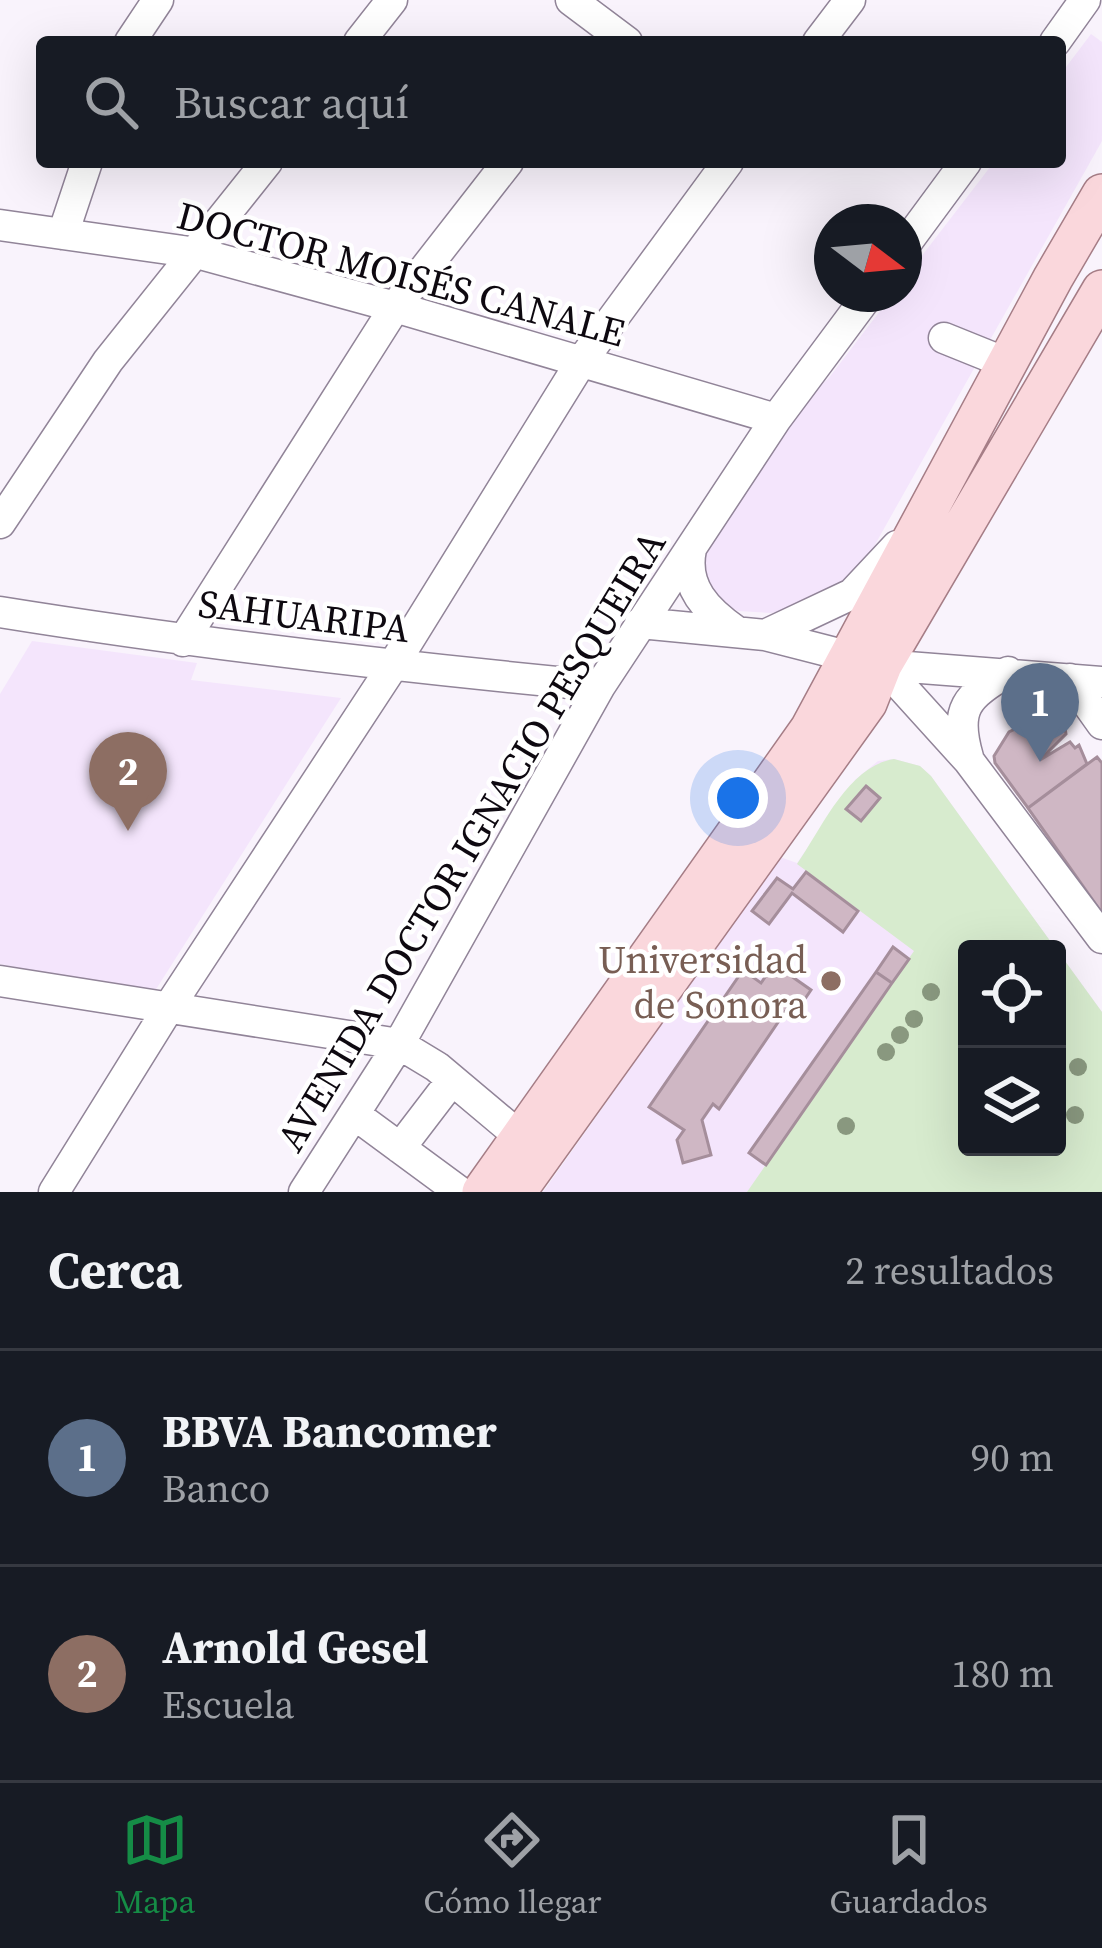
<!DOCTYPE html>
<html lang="es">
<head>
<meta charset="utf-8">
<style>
	:root { --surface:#171b24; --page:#20242c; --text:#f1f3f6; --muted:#9ea1a6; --line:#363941; --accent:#158c46 }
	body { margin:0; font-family:"Source Serif 4",serif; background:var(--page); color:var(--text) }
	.controls { position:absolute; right:36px; bottom:36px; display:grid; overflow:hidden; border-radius:12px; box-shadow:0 12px 48px #0002 }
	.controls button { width:108px; height:108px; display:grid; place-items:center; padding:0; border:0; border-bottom:3px solid var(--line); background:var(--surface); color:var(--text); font:60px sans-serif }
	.compass { position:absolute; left:814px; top:204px; width:108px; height:108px; border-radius:50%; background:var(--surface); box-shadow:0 12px 48px #0002; rotate:106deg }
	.you { position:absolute; left:738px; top:798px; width:42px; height:42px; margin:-30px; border:9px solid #fff; border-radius:50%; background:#1a73e8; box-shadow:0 0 0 18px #1a73e833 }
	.badge { display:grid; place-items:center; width:78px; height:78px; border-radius:50%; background:var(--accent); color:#fff; font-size:39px; font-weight:700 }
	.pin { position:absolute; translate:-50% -99px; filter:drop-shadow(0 3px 6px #0008) }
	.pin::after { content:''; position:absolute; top:63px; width:42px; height:36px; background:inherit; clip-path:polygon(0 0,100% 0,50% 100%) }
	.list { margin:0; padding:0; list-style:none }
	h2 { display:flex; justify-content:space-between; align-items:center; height:156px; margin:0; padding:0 48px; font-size:51px }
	h2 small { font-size:39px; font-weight:400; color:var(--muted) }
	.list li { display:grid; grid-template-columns:78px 1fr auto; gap:36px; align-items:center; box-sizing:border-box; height:216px; padding:0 48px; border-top:3px solid var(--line) }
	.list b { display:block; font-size:45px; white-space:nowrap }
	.list p { margin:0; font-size:39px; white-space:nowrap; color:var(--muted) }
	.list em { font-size:39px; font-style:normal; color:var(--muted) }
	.icon { flex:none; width:66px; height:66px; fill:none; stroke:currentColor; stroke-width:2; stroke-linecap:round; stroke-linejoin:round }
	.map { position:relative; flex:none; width:1102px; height:1192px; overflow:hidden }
	.search { position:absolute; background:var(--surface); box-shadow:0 12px 48px #0002; left:36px; right:36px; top:36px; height:132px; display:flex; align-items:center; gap:30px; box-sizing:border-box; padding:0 42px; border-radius:12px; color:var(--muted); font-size:45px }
	.sheet { height:588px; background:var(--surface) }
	nav { display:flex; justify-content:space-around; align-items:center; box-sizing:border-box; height:168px; border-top:3px solid var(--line); background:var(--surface); font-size:33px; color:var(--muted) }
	nav a { display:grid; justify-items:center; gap:6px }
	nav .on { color:var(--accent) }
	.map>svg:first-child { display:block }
</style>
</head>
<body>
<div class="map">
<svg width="1102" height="1192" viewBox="0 0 1102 1192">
	<rect width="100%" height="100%" fill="#f9f3fc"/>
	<path fill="#f4e5fc" d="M1091,34L1102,42V141L863,566L809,606L771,613L738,611L710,597L702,554L792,409L828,379L893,294H904V279L994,162H1060V75Z
		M32,641L197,663L191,680L341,698L153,994L0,964V694Z
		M894,759L920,766L931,776L1056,949H967V1147H1057V950L1102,1012V1192H543L780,857L797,863L855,780L878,761Z"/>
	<path fill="#d7ebce" d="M894,759L920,766L931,776L1056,949H967V1147H1057V950L1102,1012V1192H747L914,951L797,864C822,828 848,766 894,759Z"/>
	<path fill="#cfb7c4" stroke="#a58e9b" stroke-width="3" d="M1042,716L1064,722L1066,734L1040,760L1070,742L1075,748L1079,745L1087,764L1028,808L995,763L994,756L1009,732Z
		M1097,757L1102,763V913L1028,808Z
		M866,786L880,798L861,821L846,809Z
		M806,872L858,911L843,932L792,893L769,924L752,911L777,878L793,889Z
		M893,947L909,959L892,983L876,972Z
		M774,964L811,990L792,1018L785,1012L719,1109L713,1104L702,1120L711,1155L683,1163L677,1140L684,1130L649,1107L743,970L761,983Z
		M876,972L892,983L766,1165L749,1153Z"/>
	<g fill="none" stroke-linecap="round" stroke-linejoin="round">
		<defs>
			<path id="minor" d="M571,0L627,42
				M130,42L158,0
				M359,42L392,0
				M818,42L850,0
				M1055,42L1085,0
				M0,225L197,253L395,307L776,419
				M63,234L87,162
				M904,246L966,162
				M944,338L1006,363
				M0,523L108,361L267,162
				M691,549C683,587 707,611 736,631
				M0,612C199,644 399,667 600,686
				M640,623L765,635L882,665L1102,682
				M765,635L852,594L897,546
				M183,641L395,307L508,162
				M882,665L969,761L1102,938
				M1070,679L1102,724
				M968,757C954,709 966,696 1008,672
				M0,981L399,1044L437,1067L537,1151
				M354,1114L460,1192
				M400,1148L452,1080
				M54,1192L169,1007L392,667L581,362L728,162
				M304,1192L399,1044L600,686L776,419L869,294"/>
			<path id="major" d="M482,1192L810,729L1053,278L1102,194
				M516,1192L867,703L882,665L1102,290"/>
		</defs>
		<use href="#minor" stroke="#918498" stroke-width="33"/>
		<use href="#major" stroke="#a57d86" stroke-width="42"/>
		<use href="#minor" stroke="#fff" stroke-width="30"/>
		<use href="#major" stroke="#fad7dc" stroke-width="39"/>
	</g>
	<g fill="#89987f">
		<circle cx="931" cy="992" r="9"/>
		<circle cx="914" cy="1019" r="9"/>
		<circle cx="900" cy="1035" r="9"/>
		<circle cx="886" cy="1052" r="9"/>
		<circle cx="1078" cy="1067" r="9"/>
		<circle cx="1075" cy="1115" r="9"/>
		<circle cx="846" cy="1126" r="9"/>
	</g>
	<circle fill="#8d6e63" stroke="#fff" stroke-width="4.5" cx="831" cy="981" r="12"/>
	<g text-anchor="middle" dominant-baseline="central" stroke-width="9" stroke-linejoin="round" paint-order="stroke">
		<g font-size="39" fill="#0e0910" stroke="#fff">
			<text transform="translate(401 274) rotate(15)">DOCTOR MOISÉS CANALE</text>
			<text transform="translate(304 616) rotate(7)">SAHUARIPA</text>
			<text transform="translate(471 841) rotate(-59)">AVENIDA DOCTOR IGNACIO PESQUEIRA</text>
		</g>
		<g font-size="39" fill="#785e54" stroke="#fff" text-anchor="end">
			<text x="807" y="959">Universidad<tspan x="807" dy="45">de Sonora</tspan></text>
		</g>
	</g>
</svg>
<div class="controls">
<button><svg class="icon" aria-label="locate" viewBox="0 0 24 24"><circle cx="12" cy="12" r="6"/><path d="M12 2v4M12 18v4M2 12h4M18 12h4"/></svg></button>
<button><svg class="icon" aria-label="layers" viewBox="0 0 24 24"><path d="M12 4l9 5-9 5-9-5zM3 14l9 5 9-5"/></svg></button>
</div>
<svg class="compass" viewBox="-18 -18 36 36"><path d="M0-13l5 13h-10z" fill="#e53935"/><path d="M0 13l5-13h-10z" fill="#9ea1a6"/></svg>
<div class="you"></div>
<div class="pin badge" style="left:1040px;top:762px;background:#5c6f8a">1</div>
<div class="pin badge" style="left:128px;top:831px;background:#8d6e63">2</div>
<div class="search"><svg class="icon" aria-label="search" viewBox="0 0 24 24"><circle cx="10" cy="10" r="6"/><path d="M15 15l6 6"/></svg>Buscar aquí</div>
</div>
<section class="sheet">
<h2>Cerca<small>2 resultados</small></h2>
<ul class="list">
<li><span class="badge" style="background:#5c6f8a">1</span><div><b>BBVA Bancomer</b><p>Banco</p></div><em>90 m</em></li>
<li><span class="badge" style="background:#8d6e63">2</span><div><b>Arnold Gesel</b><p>Escuela</p></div><em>180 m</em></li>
</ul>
</section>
<nav>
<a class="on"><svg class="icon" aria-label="map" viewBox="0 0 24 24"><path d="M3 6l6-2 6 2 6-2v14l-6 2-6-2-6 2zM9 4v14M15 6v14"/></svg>Mapa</a>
<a><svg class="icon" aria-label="directions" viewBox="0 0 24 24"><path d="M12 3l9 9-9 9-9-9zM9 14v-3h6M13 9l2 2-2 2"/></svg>Cómo llegar</a>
<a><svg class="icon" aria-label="saved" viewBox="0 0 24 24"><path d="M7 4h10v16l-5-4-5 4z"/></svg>Guardados</a>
</nav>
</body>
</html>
